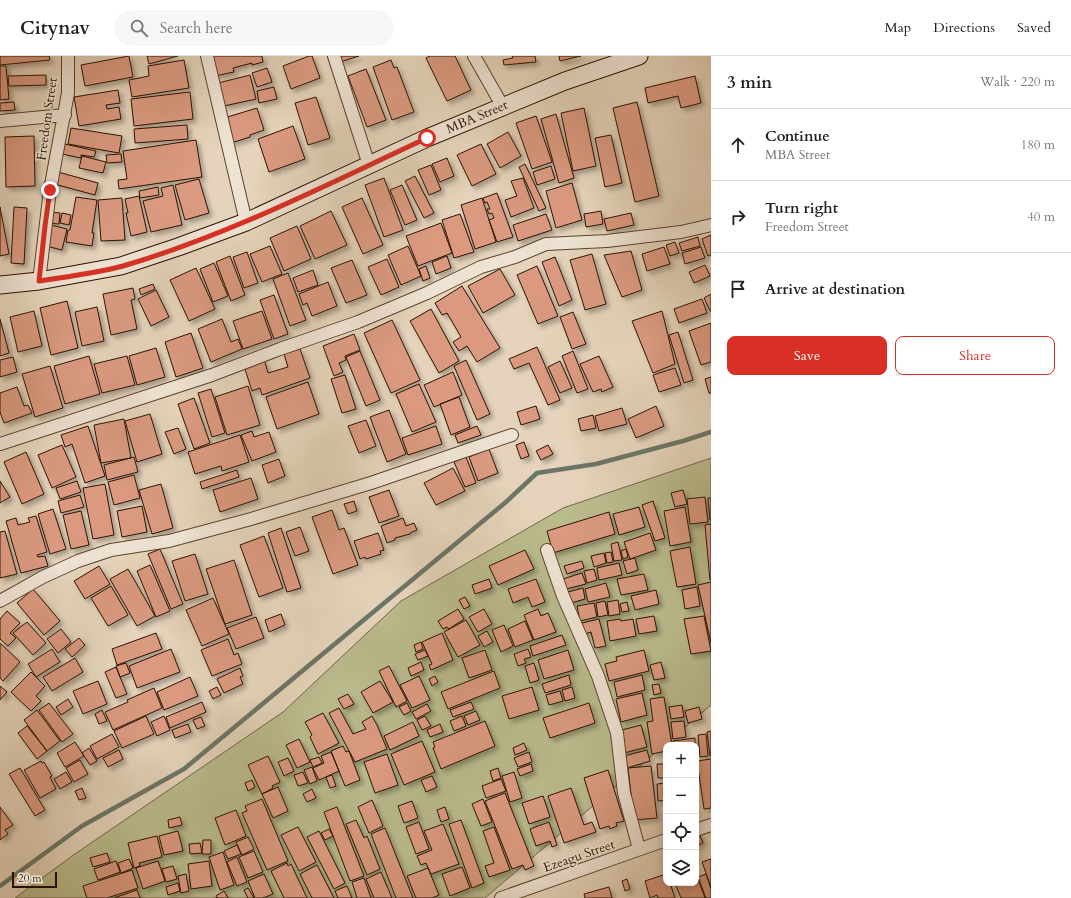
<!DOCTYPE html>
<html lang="en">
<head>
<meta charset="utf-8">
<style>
	:root { --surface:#fff; --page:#f6f6f6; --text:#222; --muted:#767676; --line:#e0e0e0; --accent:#d93025 }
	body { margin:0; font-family:Cardo,serif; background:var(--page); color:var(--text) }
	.controls { position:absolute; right:12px; bottom:12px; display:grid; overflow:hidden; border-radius:8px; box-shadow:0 2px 10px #0003 }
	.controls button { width:36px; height:36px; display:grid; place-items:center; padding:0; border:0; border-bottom:1px solid var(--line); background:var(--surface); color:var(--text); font:20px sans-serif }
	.scale { position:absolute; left:12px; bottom:10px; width:45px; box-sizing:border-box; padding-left:4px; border:2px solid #2c1202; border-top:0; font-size:11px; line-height:14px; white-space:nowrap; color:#2c1202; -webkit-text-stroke:3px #eee3d3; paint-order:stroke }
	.stop { position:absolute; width:12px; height:12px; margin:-9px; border:3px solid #d93025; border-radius:50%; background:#fff }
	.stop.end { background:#d93025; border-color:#fff; box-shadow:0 1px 4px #0008 }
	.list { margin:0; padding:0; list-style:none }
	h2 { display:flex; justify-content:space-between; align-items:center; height:52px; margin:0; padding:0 16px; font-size:17px }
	h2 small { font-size:13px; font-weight:400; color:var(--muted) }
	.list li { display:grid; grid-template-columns:26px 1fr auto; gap:12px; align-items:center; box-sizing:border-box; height:72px; padding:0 16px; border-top:1px solid var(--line) }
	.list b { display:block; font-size:15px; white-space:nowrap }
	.list p { margin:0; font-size:13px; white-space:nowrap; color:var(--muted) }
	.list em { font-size:13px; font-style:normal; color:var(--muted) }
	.actions { display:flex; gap:8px; padding:12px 16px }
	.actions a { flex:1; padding:9px 0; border:1px solid var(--accent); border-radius:8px; text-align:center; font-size:14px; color:var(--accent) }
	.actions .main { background:var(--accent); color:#fff }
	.icon { flex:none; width:22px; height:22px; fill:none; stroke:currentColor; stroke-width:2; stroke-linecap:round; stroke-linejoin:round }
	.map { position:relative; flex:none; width:711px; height:842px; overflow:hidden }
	header { display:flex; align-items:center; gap:24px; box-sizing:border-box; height:56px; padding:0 20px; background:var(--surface); border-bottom:1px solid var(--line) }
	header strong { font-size:19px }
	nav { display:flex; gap:22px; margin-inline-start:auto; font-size:14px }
	.search { width:280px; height:36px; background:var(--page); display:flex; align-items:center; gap:10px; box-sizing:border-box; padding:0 14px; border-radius:22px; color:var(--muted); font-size:15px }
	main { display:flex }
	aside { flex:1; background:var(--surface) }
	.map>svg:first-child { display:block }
</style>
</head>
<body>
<header>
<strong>Citynav</strong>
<div class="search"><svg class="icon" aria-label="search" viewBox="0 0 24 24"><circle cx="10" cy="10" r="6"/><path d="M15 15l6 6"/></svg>Search here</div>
<nav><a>Map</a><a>Directions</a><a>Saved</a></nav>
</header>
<main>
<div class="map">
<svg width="711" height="842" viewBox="0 0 711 842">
	<defs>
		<filter id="shadow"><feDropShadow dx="3.5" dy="3.5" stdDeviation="2" flood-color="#0004"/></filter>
	</defs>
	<rect width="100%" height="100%" fill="#e5d4bb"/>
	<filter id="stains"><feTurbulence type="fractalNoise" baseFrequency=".005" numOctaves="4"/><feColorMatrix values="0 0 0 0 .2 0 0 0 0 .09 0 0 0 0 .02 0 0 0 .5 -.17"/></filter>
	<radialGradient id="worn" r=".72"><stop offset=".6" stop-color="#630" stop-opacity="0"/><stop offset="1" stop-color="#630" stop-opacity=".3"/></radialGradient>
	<path fill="#babb8d" stroke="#736648" d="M711,402V649L485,842H15L72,800L283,656L401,545L563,452Z"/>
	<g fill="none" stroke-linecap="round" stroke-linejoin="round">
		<path stroke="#6c7668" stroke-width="4.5" d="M0,830L82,770L184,713L506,446L537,417L596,408L683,385L711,376"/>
	</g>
	<path fill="#db9a80" stroke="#2c1202" filter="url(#shadow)" d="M0,0H49L50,4L0,9Z
		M129,0L133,21L85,30L81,9Z
		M147,0H178L149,8Z
		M211,0H262L263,6L252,9V7L233,12L234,16L215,20Z
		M309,0H312L320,22L291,33L283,10Z
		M338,0H359L340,6Z
		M430,0H455L471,34L447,45L426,2Z
		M512,0H535L536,6L504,9L503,4L513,2Z
		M559,0H581L560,5Z
		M184,4L189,32L132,41L129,24L149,20L148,10Z
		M391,4L394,12L397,11L414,56L392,64L373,11Z
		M0,10H6L9,43L0,44Z
		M267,12L272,26L257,31L252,17Z
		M366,13L386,64L367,71L348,20Z
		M46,19V29L9,30L8,20Z
		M250,19L256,43L224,50L218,27Z
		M695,20L701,47L681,52L678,40L648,47L645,32Z
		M274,31L277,43L259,47L257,35Z
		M118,34L120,47L106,49L107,53L119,51L121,63L79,70L74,41Z
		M190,36L193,63L134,70L131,43Z
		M316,41L330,82L308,89L295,47Z
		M14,46L15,54L0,55V47Z
		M637,46L659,140L635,146L613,52Z
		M257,52L264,74L250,79V81L231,87L224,62Z
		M584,52L596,110L573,115L561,57Z
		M556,58L574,122L559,127L541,63Z
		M536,60L552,106L532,113L516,67Z
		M187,69L188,83L135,87L134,73Z
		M293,70L305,103L269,116L258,83Z
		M71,72L122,80L119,97L68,88Z
		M508,76L521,100L500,112L487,88Z
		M611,79L622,127L605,131L595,82Z
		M34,80L35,130L6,131L5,81Z
		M196,84L202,121L119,133L118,124L127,123L123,95Z
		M65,88L96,95L94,101L81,99V102L62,98Z
		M481,88L496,118L472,130L457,99Z
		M121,98L122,106L107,107L106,99Z
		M82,100L106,106L103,117L79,112Z
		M447,102L454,120L440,126L432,108Z
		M525,108L546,152L539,155L519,111Z
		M431,109L441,134L429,139L418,114Z
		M551,110L555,123L537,129L533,116Z
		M58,116L98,127L95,139L54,128Z
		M415,120L434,157L424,162L405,125Z
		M384,122L403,174L384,181L365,129Z
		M523,122L534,152L511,161L505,144L517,140L511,125Z
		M199,123L209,157L185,164L175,129Z
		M572,127L582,164L556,172L546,135Z
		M173,129L182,169L151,176L143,145L163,140L161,132Z
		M402,129L417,164L405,169L390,134Z
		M158,131L159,139L140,142L139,135Z
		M497,137L513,181L497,186L489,164L494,162L492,157L489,158L487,153H490L487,146L485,147L483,142Z
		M139,140L147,176L131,180L126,157H128L125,143Z
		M76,141L97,144L92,177H94L92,190L66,186L68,174H70Z
		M122,142L125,184L101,185L98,144Z
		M362,142L383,189L363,198L342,151Z
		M482,142L496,186L475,193L461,149Z
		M0,151L9,198L0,200Z
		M14,151L27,152L24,208L11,207Z
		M331,155L347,189L315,203L300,170Z
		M601,155L603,168L586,171L584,158Z
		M49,156L60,157L59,168L48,167Z
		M62,157L71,159L69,169L60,167Z
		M631,157L634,169L607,175L604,163Z
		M460,158L474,196L454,202L442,164Z
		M546,158L552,174L518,185L513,169Z
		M441,167L452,197L418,210L406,180Z
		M51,169L67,173L62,194L46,190Z
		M297,170L311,203L284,215L270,182Z
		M711,179V199L708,200L702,183Z
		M698,181L700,190L682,195L679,187Z
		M675,186L679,197L670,200L666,189Z
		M270,190L282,218L262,226L250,198Z
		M408,190L421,220L401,229L388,199Z
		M664,191L670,208L647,215L642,198Z
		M701,191L705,202L685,208L682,197Z
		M631,195L642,234L622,241L604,199Z
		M247,196L258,227L244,232L233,201Z
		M592,198L606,248L585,254L570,204Z
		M230,200L245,239L231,245L216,206Z
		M447,200L451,212L436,218L432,206Z
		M555,201L572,244L559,250L542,206Z
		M387,203L399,231L381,239L368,211Z
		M352,204L367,239L346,247L331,212Z
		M214,207L228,240L213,246L200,213Z
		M705,209L710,220L694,227L689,216Z
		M426,210L430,222L423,225L419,213Z
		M537,210L558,260L538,268L517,219Z
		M196,212L215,253L189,265L170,224Z
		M500,213L515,239L483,257L468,230Z
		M313,214L318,229L298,236L293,222Z
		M288,217L306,264L290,270L273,223Z
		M328,226L337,250L312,260L307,247L303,249L299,238Z
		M153,228L155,233L141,239L139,233Z
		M462,230L500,292L477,306L467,290L459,295L453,286L461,281L447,257L442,259L435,247Z
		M133,232L135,243L131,244L137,273L111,279L103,238Z
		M156,234L169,261L151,270L138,243Z
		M711,238V255H710L704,242Z
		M274,239L288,278L274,283L260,244Z
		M702,243L707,257L679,267L674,253Z
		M67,245L78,292L51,299L40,252Z
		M97,251L104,285L82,290L75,256Z
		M431,253L459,305L439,317L410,265Z
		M34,255L42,290L18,296L10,261Z
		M262,255L272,283L243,293L233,265Z
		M662,255L675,308L653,317L632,265Z
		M573,256L586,288L572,293L560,261Z
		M0,263L9,297L0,300Z
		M222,263L231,286L238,283L242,293L211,306L198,273Z
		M392,264L420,324L391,337L364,277Z
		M711,267V306L701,309L689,275Z
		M678,276L693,324L684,327L669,279Z
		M191,277L203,312L176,321L165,286Z
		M354,278L360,294L345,300L346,304L339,307L343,316L334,320L323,290Z
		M537,291L560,344L548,349L529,307L514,313L509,303Z
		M156,292L165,321L137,329L129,300Z
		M300,293L310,322L262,339L260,332L252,335L244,310L264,303L268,317L288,311L284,298Z
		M360,295L380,344L366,350L346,301Z
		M573,295L588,333L577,337L562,300Z
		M89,300L100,338L65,348L54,310Z
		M127,300L135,329L102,337L94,308Z
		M599,300L613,331L602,336L601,333L593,336L580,308Z
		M13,301L17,316L0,321V304Z
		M466,304L490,358L477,364L454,310Z
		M560,305L572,332L560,337L548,311Z
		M50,310L63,352L35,361L22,318Z
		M675,312L681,329L659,336L653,319Z
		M453,316L462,339L434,351L424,329Z
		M345,319L356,353L342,357L331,323Z
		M711,321V337H709L705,323Z
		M308,326L319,358L277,373L266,341Z
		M419,328L436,366L412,376L396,338Z
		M248,330L260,369L227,379L215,341Z
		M17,331L24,350L28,349L32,357L4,367L0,356V337Z
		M211,333L225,377L212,381L198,337Z
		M459,341L470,371L451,379L440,348Z
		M194,342L210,387L194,393L178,348Z
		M536,350L540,363L521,369L517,356Z
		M656,350L664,370L636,382L628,363Z
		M622,352L627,368L599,375L595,360Z
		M389,354L406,398L387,406L370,361Z
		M150,358L162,398L137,406L125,365Z
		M593,359L596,372L581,375L578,363Z
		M124,363L131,402L101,407L94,369Z
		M366,364L376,390L359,397L348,370Z
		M88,370L105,420L85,427L72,388L65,391L61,379Z
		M436,370L442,388L408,399L402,382Z
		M477,370L481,379L458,387L455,379Z
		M178,372L186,393L174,398L165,376Z
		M252,375L254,381L269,376L276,396L252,405L241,379Z
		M240,379L249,406L222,415L221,410L195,418L188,396Z
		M524,386L529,400L521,403L516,389Z
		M62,389L76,421L52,432L38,399Z
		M548,389L553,398L541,404L536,395Z
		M489,393L498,417L478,425L469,401Z
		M26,396L44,438L22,448L4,406Z
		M134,401L138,416L107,424L104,409Z
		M466,401L476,427L465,431L454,406Z
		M279,403L285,420L268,427L262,409Z
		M453,412L465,435L436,449L424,427Z
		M237,414L239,421L202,433L200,426Z
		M134,419L140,442L114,449L108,426Z
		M251,422L258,443L220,456L213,434Z
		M0,425L10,441L0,447Z
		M77,425L81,436L60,443L56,432Z
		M105,428L114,479L93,483L83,432Z
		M161,428L173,472L152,478L139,434Z
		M389,434L399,460L379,467L369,441Z
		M683,434L687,448L675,451L671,437Z
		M80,439L84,451L61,457L58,445Z
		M705,441L708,466L690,468L687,443Z
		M708,442H711V464H710Z
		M354,445L357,455L348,458L344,448Z
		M653,445L665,482L655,485L642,449Z
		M142,450L147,476L122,481L117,455Z
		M639,451L645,471L619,479L613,458Z
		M685,451L691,486L670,490L664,455Z
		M53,453L66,493L50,498L38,458Z
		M332,454L339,474L344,472L358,509L333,518L312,461Z
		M81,455L89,489L71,493L63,459Z
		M609,456L615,478L553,497L547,475Z
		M36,460L47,496L37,499L38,501L45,500L48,510L21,517L6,465L16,462L18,469L30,466L28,462Z
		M403,462L406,470L414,467L417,474L410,477V478L395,482V484L387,487L381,470Z
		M711,468V523L710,524L705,469Z
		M300,471L309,495L295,500L286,476Z
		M281,472L301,532L287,536L268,477Z
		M5,475L17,518L0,522V476Z
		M378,477L384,494L380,495L381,498L366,503L365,501L360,503L354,485Z
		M650,477L656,494L630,503L624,486Z
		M264,480L283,532L259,541L240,489Z
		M618,486L622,504L614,505L611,488Z
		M690,491L696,528L677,531L670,495Z
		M160,493L183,548L171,553L148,498Z
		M626,493L628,501L623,503L621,495Z
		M525,494L534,513L498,529L489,510Z
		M611,496L613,506L607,507L605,497Z
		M604,497L606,507L594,511L591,500Z
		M195,498L208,538L185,545L172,505Z
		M635,502L638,514L627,518L623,505Z
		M234,504L252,559L225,568L206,513Z
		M582,505L584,512L567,518L564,510Z
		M619,507L622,519L599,524L597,512Z
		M150,509L170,555L156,561L137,515Z
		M99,510L110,528L85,543L74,525Z
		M128,513L155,560L137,570L110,523Z
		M594,513L597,524L587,527L584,515Z
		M582,517L586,528L566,533L563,523Z
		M644,518L648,534L621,539L617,523Z
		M489,523L492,532L475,538L472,529Z
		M536,523L545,546L532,551L528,541L513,547L508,533Z
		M711,526V587L698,529Z
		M606,527L610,541L588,546L585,533Z
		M111,530L128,559L108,570L91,542Z
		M697,531L700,550L685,553L682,534Z
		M583,532L585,543L571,547L568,536Z
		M33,533L60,565L44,579L17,547Z
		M656,534L659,548L635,554L631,540Z
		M465,541L470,550L464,553L459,544Z
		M213,542L229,578L202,590L186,554Z
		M618,544L620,558L609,560L607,546Z
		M605,545L608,559L598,561L596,547Z
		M627,546L629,555L622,556L620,548Z
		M594,547L597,561L580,565L577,550Z
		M458,553L464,563L449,573L447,571L443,573L438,565Z
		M484,553L492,568L478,576L469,561Z
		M538,553L541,560L548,557L556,576L534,584L524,559Z
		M7,555L20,567L10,577L16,582L8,590L0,583V563Z
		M281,558L285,569L269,576L265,564Z
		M654,560L657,575L639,578L636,563Z
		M704,560L711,595L691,598L684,563Z
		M256,561L264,582L236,593L227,572Z
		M599,563L606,590L595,592L591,576L585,578L582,567Z
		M620,563L621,565L633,563L636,580L610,585L607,565Z
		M466,564L480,589L458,601L444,576Z
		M525,565L533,584L515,591L508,573Z
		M27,566L46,587L33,599L13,577Z
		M504,569L513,590L501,596L492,574Z
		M61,573L71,586L58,597L47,583Z
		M487,575L493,586L484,591L478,580Z
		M156,577L162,593L117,609L112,593Z
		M442,577L453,604L431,614L429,609L432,608L422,586Z
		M562,579L566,589L533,600L530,590Z
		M79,582L85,589L72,601L65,593Z
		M228,583L234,599L238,597L242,608L212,620L201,594Z
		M421,586L423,593L416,596L414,589Z
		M0,587L20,606L3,625L0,622Z
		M52,593L60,606L36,621L28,608Z
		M171,593L180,616L137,632L129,610Z
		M528,593L531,601L524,603L526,607L518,610L514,598Z
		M425,594L428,600L418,604L415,598Z
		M485,594L492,614L469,622L462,602Z
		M568,594L574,614L544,623L538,604Z
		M644,594L649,615L609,625L605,608L617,605L616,601Z
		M75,602L83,616L52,635L43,621Z
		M421,606L424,614L411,620L408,612Z
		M661,606L665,622L654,624L650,609Z
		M126,607L130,617L120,621L116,610Z
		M534,607L539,624L530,627L525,610Z
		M389,610L407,645L396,651L379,615Z
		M116,611L127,638L116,642L105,616Z
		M240,612L243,620L240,621L243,628L224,637L217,623Z
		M494,615L500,632L448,653L441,636Z
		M31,616L45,630L36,640L41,645L31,655L11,636Z
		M569,619L571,629L545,637L542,628Z
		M642,619L645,634L617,641L614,626Z
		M419,620L430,644L412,652L400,629Z
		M435,620L438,626L432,630L429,623Z
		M190,621L198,640L164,654L157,636Z
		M98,625L107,648L83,658L73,635Z
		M380,625L393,646L373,657L361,636Z
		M659,628L661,637L654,639L652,629Z
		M0,630L7,636L0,644Z
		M217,631L221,639L213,643L209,635Z
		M532,631L539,654L509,663L502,640Z
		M572,631L575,642L565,645L562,634Z
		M154,632L162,652L113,674L105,656L128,646L127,644Z
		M560,635L563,645L549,649L546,639Z
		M642,637L647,659L621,666L616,643Z
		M348,638L354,648L344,653L338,643Z
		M664,641L672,689H666V695L652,698L647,666L653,665L650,643Z
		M68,643L73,651L61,659L56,651Z
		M202,646L206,656L170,672L166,661Z
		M471,646L474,653L453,661L450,654Z
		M49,647L73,678L62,686L39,654Z
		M407,647L411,655L404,659L399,651Z
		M589,647L595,667L550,682L543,662Z
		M427,648L431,655L416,663L412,656Z
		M682,649L684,661L671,663L669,651Z
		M699,651L702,663L688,667L685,655Z
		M339,652L353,678L366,673L362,666L372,660L377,669L387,693L355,706L329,657Z
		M37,654L60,685L47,695L24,664Z
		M102,654L107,665L99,668L95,658Z
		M476,655L480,664L468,669L464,660Z
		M323,657L339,687L318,698L310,681L312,679L305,666Z
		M146,660L154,678L122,692L114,675Z
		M164,660L170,674L157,680L151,666Z
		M425,660L431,670L422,674L417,664Z
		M462,660L466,670L454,675L450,665Z
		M201,661L205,670L197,673L193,664Z
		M485,665L495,690L441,713L433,692L435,691L433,686Z
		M684,665L686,681L673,683L671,666Z
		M413,666L419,680L390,694L384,680Z
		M188,668L191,676L175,682L172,674Z
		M440,668L443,676L430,681L427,674Z
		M641,669L647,691L624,697L618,675Z
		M27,670L47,695L37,703L18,677Z
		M711,675V700H710L707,676Z
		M112,678L119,691L97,703L90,690Z
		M706,678L708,700L700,701L698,679Z
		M695,682V689H674L673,685Z
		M299,683L310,706L297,712L286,689Z
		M422,685L435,716L404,729L391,698Z
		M75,686L84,700L65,711L57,697Z
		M524,687L527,694L515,699L513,692Z
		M343,690L346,696L349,695L360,724L345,730L331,695Z
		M89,692L97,705L90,709L82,697Z
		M119,694L123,703L108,711L103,702Z
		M647,694L650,705L627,712L624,700Z
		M331,696L339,715L319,724L313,712L324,707L321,700Z
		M529,696L532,706L518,711L514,702Z
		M387,698L398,729L375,737L364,706Z
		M268,700L280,726L272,730L273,732L262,738L248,709Z
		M319,701L322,707L313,711L310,704Z
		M288,702L294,715L284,720L278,706Z
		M711,703V752L704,753L697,705Z
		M80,704L88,718L74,726L66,712Z
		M41,705L42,707L44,706L52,720L50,721L56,733L40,742L24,714Z
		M531,708L533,715L520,720L517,713Z
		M657,708H666V722H658Z
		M651,710L657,762L634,764L628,712Z
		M312,711L317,725L310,728L304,714Z
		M20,712L45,754L35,760L9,718Z
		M498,712L501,722L493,725L490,715Z
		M608,714L624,765L616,767L617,770L610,773L609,770L600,773L584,722Z
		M66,716L72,726L60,733L54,723Z
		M303,716L308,727L298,730L294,719Z
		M514,716L522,742L510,746L502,720Z
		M332,719L336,730L330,732L326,721Z
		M432,720L437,731L426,736L421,724Z
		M501,723L506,735L486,742L482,730Z
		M252,724L255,731L248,735L245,727Z
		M666,727V744L658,745L657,728Z
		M278,731L288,755L273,762L262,738Z
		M82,732L86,742L79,744L75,735Z
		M571,732L584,769L592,766L596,776L564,787L548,740Z
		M312,733L316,742L307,746L303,738Z
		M505,737L534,810L525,814L523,809L512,813L485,745Z
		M543,740L550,761L529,768L522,747Z
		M262,743L288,805L267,814L242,757L247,755L245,750Z
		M483,743L492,766L481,770L472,748Z
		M372,744L383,770L369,777L358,751Z
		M412,745L418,762L404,767L398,750Z
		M0,751L13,769L5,774L8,778L0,784Z
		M337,751L364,820L350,825L324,756Z
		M445,751L449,763L441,766L437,754Z
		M236,754L246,780L225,789L215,762Z
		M180,761L182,769L169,772L168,764Z
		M356,764L364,782L367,780L380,813L367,819L346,768Z
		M461,764L484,827L472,832L449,768Z
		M419,766L429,793L416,798L406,771Z
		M549,766L557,789L552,791L550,785L536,790L530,773Z
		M443,768L459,808L431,818L426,807L421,809L417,800L432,794L424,775Z
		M298,771L316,806L299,815L281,779Z
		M494,771L510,814L489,821L485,810L494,807L483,775Z
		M385,772L413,842H396L371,778Z
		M329,773L333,780L325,784L321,777Z
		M178,775L183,795L164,799L159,780Z
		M319,775L345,827L334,833L307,781Z
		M699,777L703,787L696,790V778Z
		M157,780L162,801L139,807L140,810L134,812L128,787Z
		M248,781L254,793L242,799L236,786Z
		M203,784H211V798H202Z
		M200,787L202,797L190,798L189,788Z
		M237,789L241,798L228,803L224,795Z
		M254,795L263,816L248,822L239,801Z
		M223,796L234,829L220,834L209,801Z
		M107,797L110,806L93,811L90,802Z
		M237,801L247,826L237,830L227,806Z
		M129,803L133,812L121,817L118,807Z
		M711,803V831L702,806Z
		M116,805L120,816L98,824L94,813Z
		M158,805L165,825L143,833L136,812Z
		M209,805L212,830L191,833L188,808Z
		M287,807L288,810L291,808L307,842H284L271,815Z
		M317,809L334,842H312L300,818Z
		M173,810L177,823L166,826L162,813Z
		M462,811L470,832L450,840L442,818Z
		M428,812L439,839L432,842H416L407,820Z
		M132,814L138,832L107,842H87L83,830Z
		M381,816L392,842H374L366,823Z
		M186,818L189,835L181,837L178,820Z
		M264,818L273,838L263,842H255L248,825Z
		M666,818V827H670L675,842H658L657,839L650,842L645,825Z
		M696,818L705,842H681L675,827H696Z
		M706,818L711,833V842H706L698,821Z
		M364,822L371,842H357L352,826Z
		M627,823L630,833L625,835L622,825Z
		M178,827L180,835L168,839L166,831Z
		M347,830L352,842H338L335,835Z
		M609,831L612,842H585L584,838Z
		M248,832L254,842H248L244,834Z
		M137,834L140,842H114Z
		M224,835L228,842H217L216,840Z"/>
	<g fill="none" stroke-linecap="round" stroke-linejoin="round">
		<defs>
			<path id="street" d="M207,0L246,166
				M334,0L369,109
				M474,0L503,51
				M0,65L65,59
				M39,225L50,134L68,37V0
				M0,388L212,319L280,293L358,266L427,237L481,211L515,201L546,188L607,185L681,176L711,169
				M547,494L563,540L598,620L617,677L624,737L639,793
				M0,545L43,521L78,505L111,494L169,485L251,463L371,427L512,379
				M696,774L711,769
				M501,842L666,784"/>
			<path id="secondary" d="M0,229L39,225L121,210L178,191L246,166L427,82L565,25L639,0"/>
		</defs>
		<use href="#street" stroke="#5a4230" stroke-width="14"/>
		<use href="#secondary" stroke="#2c1202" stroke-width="19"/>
		<use href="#street" stroke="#eee3d3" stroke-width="12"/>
		<use href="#secondary" stroke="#eee3d3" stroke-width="17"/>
	</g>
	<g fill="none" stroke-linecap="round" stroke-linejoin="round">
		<path stroke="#d93025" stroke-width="5" d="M50,134L45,170L39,225C67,221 96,217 123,210C229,179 328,128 427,82"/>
	</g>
	<g text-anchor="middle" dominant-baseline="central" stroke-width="3" stroke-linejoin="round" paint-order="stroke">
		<g font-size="13" fill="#2c1202" stroke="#eee3d3">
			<text transform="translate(477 61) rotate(-23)">MBA Street</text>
			<text transform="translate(47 63) rotate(-82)">Freedom Street</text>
			<text transform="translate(579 800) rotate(-19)">Ezeagu Street</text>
		</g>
	</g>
	<rect width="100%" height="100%" filter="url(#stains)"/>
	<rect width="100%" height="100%" fill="url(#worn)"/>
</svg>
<div class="controls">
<button>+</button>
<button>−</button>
<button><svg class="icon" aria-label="locate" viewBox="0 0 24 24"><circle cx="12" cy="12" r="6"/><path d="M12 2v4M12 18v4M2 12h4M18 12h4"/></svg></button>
<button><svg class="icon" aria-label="layers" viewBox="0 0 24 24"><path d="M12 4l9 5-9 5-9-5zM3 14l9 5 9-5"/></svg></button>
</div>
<div class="scale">20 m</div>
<div class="stop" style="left:427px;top:82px"></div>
<div class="stop end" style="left:50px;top:134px"></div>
</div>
<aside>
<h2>3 min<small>Walk · 220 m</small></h2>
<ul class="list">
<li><svg class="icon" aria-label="ahead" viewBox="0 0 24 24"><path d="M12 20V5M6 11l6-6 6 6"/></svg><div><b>Continue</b><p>MBA Street</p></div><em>180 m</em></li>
<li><svg class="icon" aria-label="right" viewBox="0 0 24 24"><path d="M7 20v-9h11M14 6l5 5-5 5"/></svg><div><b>Turn right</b><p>Freedom Street</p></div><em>40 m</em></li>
<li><svg class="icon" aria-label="arrive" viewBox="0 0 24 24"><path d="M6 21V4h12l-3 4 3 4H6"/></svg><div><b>Arrive at destination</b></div></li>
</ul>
<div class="actions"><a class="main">Save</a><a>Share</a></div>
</aside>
</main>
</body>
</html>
